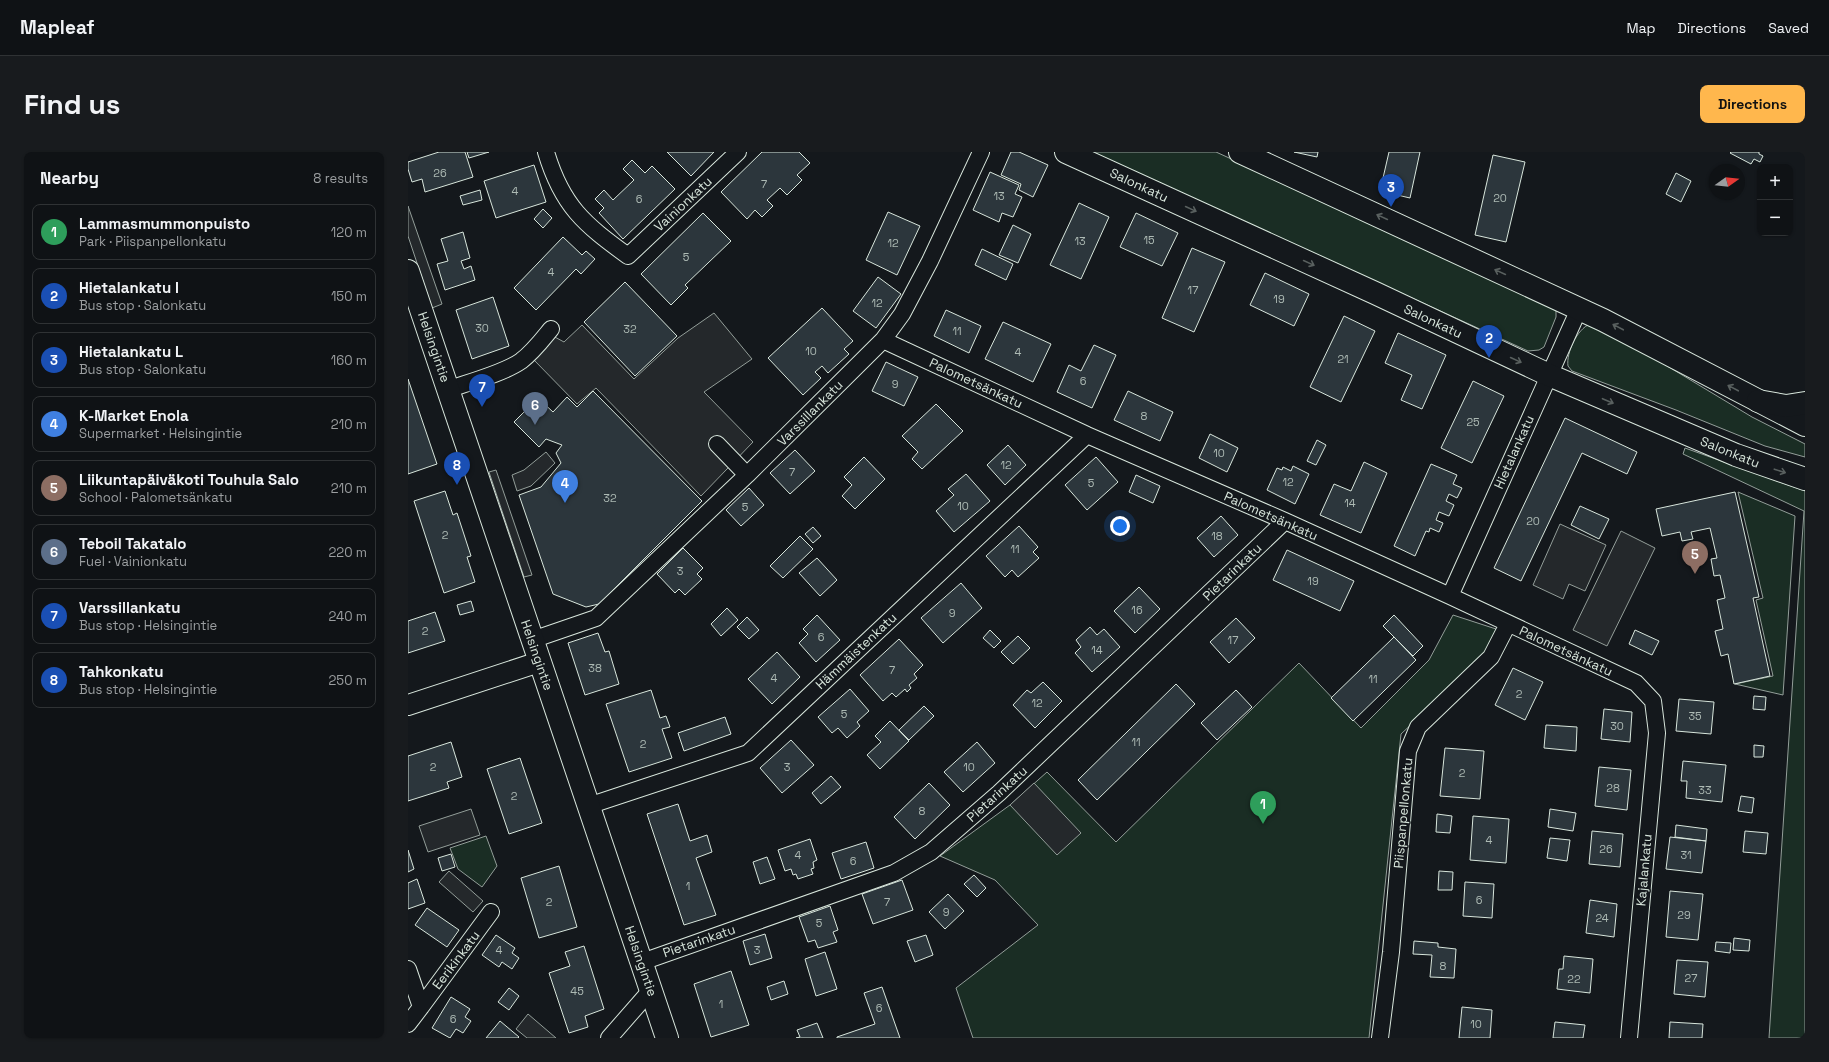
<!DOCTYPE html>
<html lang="en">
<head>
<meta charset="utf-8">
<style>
	:root { --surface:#0f1215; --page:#181b1e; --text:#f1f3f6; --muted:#9b9ea0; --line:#2f3234; --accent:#ffb74d }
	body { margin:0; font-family:"Space Grotesk",sans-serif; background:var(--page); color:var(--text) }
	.controls { position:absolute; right:12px; top:12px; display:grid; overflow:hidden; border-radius:8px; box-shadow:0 1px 3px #0004 }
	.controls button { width:36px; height:36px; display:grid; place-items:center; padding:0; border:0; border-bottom:1px solid var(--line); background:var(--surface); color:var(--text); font:20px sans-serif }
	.compass { position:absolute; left:1301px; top:12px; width:36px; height:36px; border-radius:50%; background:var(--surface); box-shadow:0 1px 3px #0004; rotate:75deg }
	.you { position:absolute; left:712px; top:374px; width:14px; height:14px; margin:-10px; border:3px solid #fff; border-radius:50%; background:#1a73e8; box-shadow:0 0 0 6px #1a73e833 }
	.badge { display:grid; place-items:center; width:26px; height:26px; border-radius:50%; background:var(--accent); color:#fff; font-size:13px; font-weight:700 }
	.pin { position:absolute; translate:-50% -33px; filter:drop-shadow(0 1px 2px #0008) }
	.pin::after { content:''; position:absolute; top:21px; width:14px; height:12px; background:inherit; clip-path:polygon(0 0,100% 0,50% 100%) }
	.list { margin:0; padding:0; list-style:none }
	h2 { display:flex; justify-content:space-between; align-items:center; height:52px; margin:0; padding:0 16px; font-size:17px }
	h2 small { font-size:13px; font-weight:400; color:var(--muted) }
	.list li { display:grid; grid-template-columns:26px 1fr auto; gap:12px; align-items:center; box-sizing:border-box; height:56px; margin:0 8px 8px; padding:0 8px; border:1px solid var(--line); border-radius:8px }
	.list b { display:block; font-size:15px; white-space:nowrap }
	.list p { margin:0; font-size:13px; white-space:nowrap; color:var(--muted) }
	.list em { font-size:13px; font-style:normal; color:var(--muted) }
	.map { position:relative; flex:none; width:1397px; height:886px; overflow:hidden; border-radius:8px }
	header { display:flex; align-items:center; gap:24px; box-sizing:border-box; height:56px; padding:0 20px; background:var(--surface); border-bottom:1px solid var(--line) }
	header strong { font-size:19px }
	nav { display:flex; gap:22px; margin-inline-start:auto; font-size:14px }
	.intro { display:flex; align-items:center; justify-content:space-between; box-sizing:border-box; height:96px; padding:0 24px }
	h1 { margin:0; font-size:28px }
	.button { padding:10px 18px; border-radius:8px; background:var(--accent); color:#111; font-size:14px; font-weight:700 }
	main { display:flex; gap:24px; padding:0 24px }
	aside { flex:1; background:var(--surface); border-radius:8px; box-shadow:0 1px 3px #0004 }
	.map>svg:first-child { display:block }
</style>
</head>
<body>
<header>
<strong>Mapleaf</strong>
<nav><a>Map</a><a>Directions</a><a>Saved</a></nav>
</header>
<div class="intro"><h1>Find us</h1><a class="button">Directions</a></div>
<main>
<aside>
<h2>Nearby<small>8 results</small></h2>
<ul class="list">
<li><span class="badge" style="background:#2e9e5b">1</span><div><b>Lammasmummonpuisto</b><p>Park · Piispanpellonkatu</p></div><em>120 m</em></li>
<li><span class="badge" style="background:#1a4fb4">2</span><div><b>Hietalankatu I</b><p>Bus stop · Salonkatu</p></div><em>150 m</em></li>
<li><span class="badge" style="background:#1a4fb4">3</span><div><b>Hietalankatu L</b><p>Bus stop · Salonkatu</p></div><em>160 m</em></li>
<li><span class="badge" style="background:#3f7fe0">4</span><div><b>K-Market Enola</b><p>Supermarket · Helsingintie</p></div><em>210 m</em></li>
<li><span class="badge" style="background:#8d6e63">5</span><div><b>Liikuntapäiväkoti Touhula Salo</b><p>School · Palometsänkatu</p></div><em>210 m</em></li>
<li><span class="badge" style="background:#5c6f8a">6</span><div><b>Teboil Takatalo</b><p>Fuel · Vainionkatu</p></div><em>220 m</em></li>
<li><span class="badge" style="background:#1a4fb4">7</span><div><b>Varssillankatu</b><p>Bus stop · Helsingintie</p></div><em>240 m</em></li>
<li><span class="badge" style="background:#1a4fb4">8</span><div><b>Tahkonkatu</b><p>Bus stop · Helsingintie</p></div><em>250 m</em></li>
</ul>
</aside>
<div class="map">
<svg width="1397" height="886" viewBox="0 0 1397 886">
	<rect width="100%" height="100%" fill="#14181c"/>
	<path fill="#1a2d24" stroke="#939e99" d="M684,0H808L1139,151L1148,159V165L1136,195L1131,198L1120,199Z
		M1182,172L1216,188L1344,265L1397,292V305L1357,294L1268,258L1164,219L1160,214C1158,201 1169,177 1182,172Z
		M1277,296L1397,339V886H1361L1396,359L1275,302Z
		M1330,340L1387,364L1375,543L1327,532L1365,524L1348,448L1355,446Z
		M1045,463L1088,477L1079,502L993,582L961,886H565L548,836L630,773L587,728L532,704L602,653L639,620L708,690L891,511L953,576L1021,508Z
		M78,684L89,714L74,735L50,717L42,696Z"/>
	<path fill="#24282b" stroke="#939e99" d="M0,54L34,152L24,156L0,84Z
		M306,161L344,207L296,240L345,290L293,344L188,236L169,252L125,207L145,184L156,190L174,173L226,227L270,186Z
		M138,300L147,311L123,334L109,339L104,323L116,318Z
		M88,318L124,423L116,425L81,320Z
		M1152,372L1198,393L1177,439L1161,432L1155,447L1125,433Z
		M1213,379L1247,396L1199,494L1165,478Z
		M626,631L673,681L649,703L602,653Z
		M63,657L72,683L20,700L11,674Z
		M41,719L75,749L65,760L31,730Z
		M120,862L148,886H119L108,877Z"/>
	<path fill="#2c363c" stroke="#d8e6dc" d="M31,0H57L65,25L17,40L14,27L4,30L0,17V10Z
		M59,0H81L61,6Z
		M259,0H306L283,24Z
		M354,0H391L402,11L389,23L394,28L379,43L372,36L359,48L365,54L354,65L347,58L339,67L313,40Z
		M603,0H611L640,13L625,45L611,38L613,32L593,23Z
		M886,0H910L909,5Z
		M981,0H1012L1002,46L972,39Z
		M1323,0H1351V2L1355,4L1352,10L1346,7L1343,12L1322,1Z
		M1085,3L1117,10L1098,90L1067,83Z
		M224,8L237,21L244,14L267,37L215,87L191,61L196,56L187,47L196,38L205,48L226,28L215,17Z
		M126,13L138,50L88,66L76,29Z
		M582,20L611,33L607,42L614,45L605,65L594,61L591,70L565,58Z
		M1268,21L1283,29L1273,50L1258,42Z
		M72,38L74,48L55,53L52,44Z
		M671,51L701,65L673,127L642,113Z
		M135,57L144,66L135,76L126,67Z
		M480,60L512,74L489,123L458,108Z
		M295,61L323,89L277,133L280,136L263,153L233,122Z
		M728,61L770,81L754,114L712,95Z
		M605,73L623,82L610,111L591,103Z
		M55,80L62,106L53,109L56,117L63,114L67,128L37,138L29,112L40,109L33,87Z
		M155,85L174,103L178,99L187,107L173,122L168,117L128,158L106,136Z
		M784,96L817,110L786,180L754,166Z
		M574,97L605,112L598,128L567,113Z
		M857,121L901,142L886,174L842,153Z
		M470,125L493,142L468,176L445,159Z
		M217,130L269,184L227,224L176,170Z
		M85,145L101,194L64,207L48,158Z
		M414,156L445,189L436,197L441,202L420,221L414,214L407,220L413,226L395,243L360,206Z
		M538,158L573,174L561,201L526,184Z
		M936,164L967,179L933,250L902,235Z
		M595,170L643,192L625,230L577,207Z
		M990,181L1038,203L1014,257L993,248L1004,223L977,211Z
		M686,193L708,203L684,256L649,240L661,213L673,219Z
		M478,210L510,225L496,254L464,239Z
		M0,227L29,312L0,322Z
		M1065,229L1096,244L1064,311L1033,296Z
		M185,239L294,349L191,452L178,455L145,442L111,343L133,335L153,311L148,301L154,293L138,287L131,295L106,270L130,246L145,260L159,245L169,255Z
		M720,239L765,260L752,289L706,268Z
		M528,252L555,279L514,317L504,307L510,300L494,284Z
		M1157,266L1229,300L1219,322L1174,301L1113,429L1086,416Z
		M802,282L830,296L819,320L791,306Z
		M909,288L918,293L908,313L899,309Z
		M600,293L618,313L597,333L579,313Z
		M387,298L407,319L382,342L362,321Z
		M456,305L477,327L447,357L434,344L444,333L436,325Z
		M688,305L710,330L679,358L657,333Z
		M956,310L979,321L953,381L912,363L926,332L943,339Z
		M1023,312L1049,323L1045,332L1054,336L1049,346L1041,342L1038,349L1046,353L1041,364L1031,360L1028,368L1035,371L1031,380L1022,376L1021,380L1018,379L1007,404L986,394Z
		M885,314L901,322L887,352L859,338L869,316L874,318L875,315L883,319Z
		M558,322L582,349L546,380L528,359L546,343L540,337Z
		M728,323L752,334L745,351L721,340Z
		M341,336L356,353L333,374L318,358Z
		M37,339L45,363L49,361L63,404L59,405L67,430L36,441L6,349Z
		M1327,340L1351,445L1345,446L1362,524L1326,532L1320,502L1313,504L1307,479L1315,477L1309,448L1317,446L1312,423L1306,424L1303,407L1309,406L1302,376L1283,380L1285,387L1274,389L1272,380L1254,384L1248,357Z
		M1172,354L1201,367L1191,387L1163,373Z
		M813,364L830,383L806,405L789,386Z
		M611,374L630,395L625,400L631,406L610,425L604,418L597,425L578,404Z
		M405,375L413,384L405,391L397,382Z
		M392,384L405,397L375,426L362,414Z
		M275,396L295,416L289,422L294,427L277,443L271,437L267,441L249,422Z
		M879,398L946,429L932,459L865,428Z
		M409,406L429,428L412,444L391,421Z
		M553,431L574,456L535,491L513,466Z
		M731,435L752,457L727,481L706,459Z
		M63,449L66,459L52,463L49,453Z
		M319,456L330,468L313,484L303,472Z
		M27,460L37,489L0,501V469Z
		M409,463L432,488L408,510L391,491L400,482L395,477Z
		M986,463L1015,494L1005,504L975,474Z
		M339,465L351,478L341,487L329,475Z
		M828,466L847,486L821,511L802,490Z
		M682,475L689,483L696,477L712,495L684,520L667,501L673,495L668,488Z
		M582,478L593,489L586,496L575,486Z
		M1227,478L1251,489L1244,503L1221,492Z
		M190,481L197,500L201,499L211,532L177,543L160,491Z
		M610,484L622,496L605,512L593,500Z
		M986,485L1008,508L945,569L923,546Z
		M491,487L515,513L506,522L509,526L501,533L503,536L499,540L497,537L488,545L484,541L475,549L452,523Z
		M369,500L392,525L364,552L340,527Z
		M1105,516L1135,530L1117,568L1087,553Z
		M635,530L654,549L627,576L605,553L619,538L623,541Z
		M768,532L787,552L689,648L670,628Z
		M442,537L461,559L449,570L452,574L439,586L430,576L424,581L410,565Z
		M243,538L252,566L258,564L262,575L254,577L264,606L221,620L198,552Z
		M828,538L844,555L809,588L793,571Z
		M1346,544L1358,545L1357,558L1345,557Z
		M1271,547L1306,550L1303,582L1268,579Z
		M516,554L526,564L501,588L491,578Z
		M1196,557L1224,560L1222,590L1193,587Z
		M317,565L323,582L276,599L270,581Z
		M482,569L501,589L472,617L459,603L473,590L467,584Z
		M1138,573L1169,575L1168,599L1136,596Z
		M383,588L406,613L374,641L352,616Z
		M43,590L54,625L39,630L41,636L0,649V604Z
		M569,590L587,611L555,640L536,620Z
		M1346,593L1356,594L1355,605H1346Z
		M1037,596L1076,599L1072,647L1032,644Z
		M112,606L134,671L101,682L79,617Z
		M1275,609L1318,613L1314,650L1278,646L1279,629H1273Z
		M1191,615L1223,618L1219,658L1187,654Z
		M423,624L433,635L413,652L404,641Z
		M521,631L542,653L507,687L486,665Z
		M1333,644L1346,646L1344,661L1330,659Z
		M270,652L282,689L299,683L304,700L288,706L308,763L276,773L239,662Z
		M1142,657L1168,661L1165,679L1140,675Z
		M1029,662L1044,664L1042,681L1028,680Z
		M1065,664L1101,667L1098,711L1062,708Z
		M1268,673L1299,677L1298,689L1267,685Z
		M1184,679L1215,682L1212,715L1181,712Z
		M1337,679L1360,681L1358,702L1335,700Z
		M1262,685L1298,689L1294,721L1258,717Z
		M1142,686L1162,688L1159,709L1139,706Z
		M402,687L409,708L405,710L406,716L403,717L405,722L390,727L388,722L385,723L383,717L377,719L370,698Z
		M458,690L466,716L433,727L424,701Z
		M0,698L6,717L0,720Z
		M43,702L47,715L34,719L30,706Z
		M359,705L367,727L352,732L345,710Z
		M151,714L169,775L131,786L113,726Z
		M1031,719L1045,720L1044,738H1030Z
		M566,723L578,736L569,745L556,732Z
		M9,727L17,751L0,757V731Z
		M494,728L505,758L465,772L454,742Z
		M1057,730L1086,732L1084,766L1055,764Z
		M1262,739L1295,742L1290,788L1258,785Z
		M540,742L556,759L537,777L521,760Z
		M1182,748L1209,752L1206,785L1178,781Z
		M422,754L430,778L425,780L429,790L410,796L407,788L400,790L391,765Z
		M19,756L51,778L39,795L7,773Z
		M357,782L364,806L342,813L335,789Z
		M88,783L107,796L104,801L111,806L104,817L94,810L91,815L74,803Z
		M518,783L525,803L507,810L499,789Z
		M1326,786L1342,788L1341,799L1325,798Z
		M1006,789L1030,791V795L1048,797L1046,826L1022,825L1024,803L1005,802Z
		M1308,790L1323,791L1322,801L1307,799Z
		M176,794L196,857L177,864L180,875L161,881L141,821L162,814L157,800Z
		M417,800L429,837L408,844L397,807Z
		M1156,804L1185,807L1182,841L1149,837L1151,817H1155Z
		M1269,808L1300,810L1297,845L1266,842Z
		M323,819L341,873L303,885L286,832Z
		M376,829L380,842L363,848L359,835Z
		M474,835L492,886H429V885L467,872L456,841Z
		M101,836L111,844L101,858L90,850Z
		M43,845L62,857L57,865L63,869L55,881L48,877L42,886L24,876Z
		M1054,855L1084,858L1082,886H1051Z
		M92,869L111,885L110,886H78Z
		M1147,870L1177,873L1175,886H1145Z
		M1262,870L1295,872L1294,886H1261Z
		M409,871L415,886H388L392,885L389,878Z"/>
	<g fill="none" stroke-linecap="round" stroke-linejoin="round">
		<defs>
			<path id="minor" d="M138,0C154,54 176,72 220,104L330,0
				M475,188L679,283L877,369L1042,444L1228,531L1245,549L1249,581L1221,886
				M41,237C62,230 96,221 113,209C125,200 134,188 143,177
				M309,292L339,323
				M1042,444L1171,157
				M124,488L188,466L339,323L475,188L494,162L522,109L573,0
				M180,654L340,601L679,283
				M234,810L486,721L523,700L591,641L877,369
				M0,817L13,855L0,872
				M13,855L83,760
				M201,886L243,838
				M972,886L983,800L1000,599L1010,575L1083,505L1100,472"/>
			<path id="tertiary" d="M0,553L131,510"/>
			<path id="secondary" d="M658,0L967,141L1141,223L1328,303L1397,327
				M832,0L1195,168L1397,273
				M0,119L259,886"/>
			<path id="primary" d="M1350,249L1378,254L1397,251"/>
		</defs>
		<use href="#minor" stroke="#d8e6dc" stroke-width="18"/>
		<use href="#tertiary" stroke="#d8e6dc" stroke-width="22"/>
		<use href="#secondary" stroke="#d8e6dc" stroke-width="24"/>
		<use href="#primary" stroke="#d8e6dc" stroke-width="24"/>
		<use href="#minor" stroke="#14181c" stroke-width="16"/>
		<use href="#tertiary" stroke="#14181c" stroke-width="20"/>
		<use href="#secondary" stroke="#14181c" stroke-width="22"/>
		<use href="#primary" stroke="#14181c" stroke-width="22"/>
	</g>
	<defs><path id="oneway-shaft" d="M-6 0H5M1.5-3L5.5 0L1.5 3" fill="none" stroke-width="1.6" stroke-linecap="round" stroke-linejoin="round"/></defs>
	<g stroke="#59605f">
		<use href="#oneway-shaft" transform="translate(783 57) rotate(25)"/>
		<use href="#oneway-shaft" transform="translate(974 65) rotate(-155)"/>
		<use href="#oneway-shaft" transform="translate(901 111) rotate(25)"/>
		<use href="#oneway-shaft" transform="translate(1092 120) rotate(-155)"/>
		<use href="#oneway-shaft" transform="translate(1210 175) rotate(-152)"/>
		<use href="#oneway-shaft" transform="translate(1108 208) rotate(25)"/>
		<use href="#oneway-shaft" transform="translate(1325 236) rotate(-152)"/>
		<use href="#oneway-shaft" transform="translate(1200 249) rotate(23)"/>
		<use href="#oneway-shaft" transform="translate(1372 319) rotate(18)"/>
	</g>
	<g text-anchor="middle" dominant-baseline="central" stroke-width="3" stroke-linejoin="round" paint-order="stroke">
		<g font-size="11" fill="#adbab4">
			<text x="32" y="21">26</text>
			<text x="356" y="32">7</text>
			<text x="107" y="39">4</text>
			<text x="591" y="44">13</text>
			<text x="1092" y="46">20</text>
			<text x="231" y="47">6</text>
			<text x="741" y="88">15</text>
			<text x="672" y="89">13</text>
			<text x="485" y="91">12</text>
			<text x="278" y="105">5</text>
			<text x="143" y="120">4</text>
			<text x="785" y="138">17</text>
			<text x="871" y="147">19</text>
			<text x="469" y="151">12</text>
			<text x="74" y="176">30</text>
			<text x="222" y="177">32</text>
			<text x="549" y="179">11</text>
			<text x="403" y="199">10</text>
			<text x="610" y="200">4</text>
			<text x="935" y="207">21</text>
			<text x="675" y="229">6</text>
			<text x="487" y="232">9</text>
			<text x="736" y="264">8</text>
			<text x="1065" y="270">25</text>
			<text x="811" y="301">10</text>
			<text x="598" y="313">12</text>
			<text x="384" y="320">7</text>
			<text x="880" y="330">12</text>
			<text x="683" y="331">5</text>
			<text x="202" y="346">32</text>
			<text x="942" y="351">14</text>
			<text x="555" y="354">10</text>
			<text x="337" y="355">5</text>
			<text x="1125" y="369">20</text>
			<text x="37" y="383">2</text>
			<text x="809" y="384">18</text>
			<text x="607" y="397">11</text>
			<text x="272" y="419">3</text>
			<text x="905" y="429">19</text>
			<text x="729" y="458">16</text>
			<text x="544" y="461">9</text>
			<text x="17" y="479">2</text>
			<text x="413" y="485">6</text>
			<text x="825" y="488">17</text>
			<text x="689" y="498">14</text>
			<text x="187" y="516">38</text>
			<text x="484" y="518">7</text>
			<text x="366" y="526">4</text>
			<text x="965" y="527">11</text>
			<text x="1111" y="542">2</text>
			<text x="629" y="551">12</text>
			<text x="436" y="562">5</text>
			<text x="1287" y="564">35</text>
			<text x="1209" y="574">30</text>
			<text x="728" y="590">11</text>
			<text x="235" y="592">2</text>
			<text x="25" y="615">2</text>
			<text x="379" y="615">3</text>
			<text x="561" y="615">10</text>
			<text x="1054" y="621">2</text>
			<text x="1205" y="636">28</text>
			<text x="1297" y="638">33</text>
			<text x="106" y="644">2</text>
			<text x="514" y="659">8</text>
			<text x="1081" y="688">4</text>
			<text x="1198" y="697">26</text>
			<text x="390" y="703">4</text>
			<text x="1278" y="703">31</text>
			<text x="445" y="709">6</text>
			<text x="280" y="734">1</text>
			<text x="1071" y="748">6</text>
			<text x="141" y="750">2</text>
			<text x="479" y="750">7</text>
			<text x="538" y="760">9</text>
			<text x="1276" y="763">29</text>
			<text x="1194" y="766">24</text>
			<text x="411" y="771">5</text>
			<text x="91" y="798">4</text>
			<text x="349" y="798">3</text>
			<text x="1035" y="814">8</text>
			<text x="1283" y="826">27</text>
			<text x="1166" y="827">22</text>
			<text x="169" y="839">45</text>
			<text x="313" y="852">1</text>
			<text x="471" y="856">6</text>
			<text x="45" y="867">6</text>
			<text x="1068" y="872">10</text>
		</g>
		<g font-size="13" fill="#d8e6dc" stroke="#14181c">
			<text transform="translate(731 33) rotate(25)">Salonkatu</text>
			<text transform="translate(275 52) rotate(-43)">Vainionkatu</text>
			<text transform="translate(1025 169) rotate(25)">Salonkatu</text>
			<text transform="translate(26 195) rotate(71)">Helsingintie</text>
			<text transform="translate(568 231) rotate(25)">Palometsänkatu</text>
			<text transform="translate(402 261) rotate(-45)">Varssillankatu</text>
			<text transform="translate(1106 300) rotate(-66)">Hietalankatu</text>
			<text transform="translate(1322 300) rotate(22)">Salonkatu</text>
			<text transform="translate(863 364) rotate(24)">Palometsänkatu</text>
			<text transform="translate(824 420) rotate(-44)">Pietarinkatu</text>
			<text transform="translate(448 499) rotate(-43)">Hämmäistenkatu</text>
			<text transform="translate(1158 499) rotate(25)">Palometsänkatu</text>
			<text transform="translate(129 503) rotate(71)">Helsingintie</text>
			<text transform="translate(589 642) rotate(-42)">Pietarinkatu</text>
			<text transform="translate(995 661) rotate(-85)">Piispanpellonkatu</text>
			<text transform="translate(1236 718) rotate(-85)">Kajalankatu</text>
			<text transform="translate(291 789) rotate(-19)">Pietarinkatu</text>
			<text transform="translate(48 808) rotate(-53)">Eerikinkatu</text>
			<text transform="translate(233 809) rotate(71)">Helsingintie</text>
		</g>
	</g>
</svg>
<div class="controls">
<button>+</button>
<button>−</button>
</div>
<svg class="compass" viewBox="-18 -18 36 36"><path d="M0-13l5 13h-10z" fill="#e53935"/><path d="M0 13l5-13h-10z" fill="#9b9ea0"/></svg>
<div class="you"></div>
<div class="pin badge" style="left:855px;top:672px;background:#2e9e5b">1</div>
<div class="pin badge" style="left:1081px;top:206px;background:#1a4fb4">2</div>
<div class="pin badge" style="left:983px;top:55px;background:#1a4fb4">3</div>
<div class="pin badge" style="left:157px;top:351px;background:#3f7fe0">4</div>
<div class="pin badge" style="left:1287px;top:422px;background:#8d6e63">5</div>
<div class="pin badge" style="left:127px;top:273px;background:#5c6f8a">6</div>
<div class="pin badge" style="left:74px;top:255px;background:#1a4fb4">7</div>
<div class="pin badge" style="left:49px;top:333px;background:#1a4fb4">8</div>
</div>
</main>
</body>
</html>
